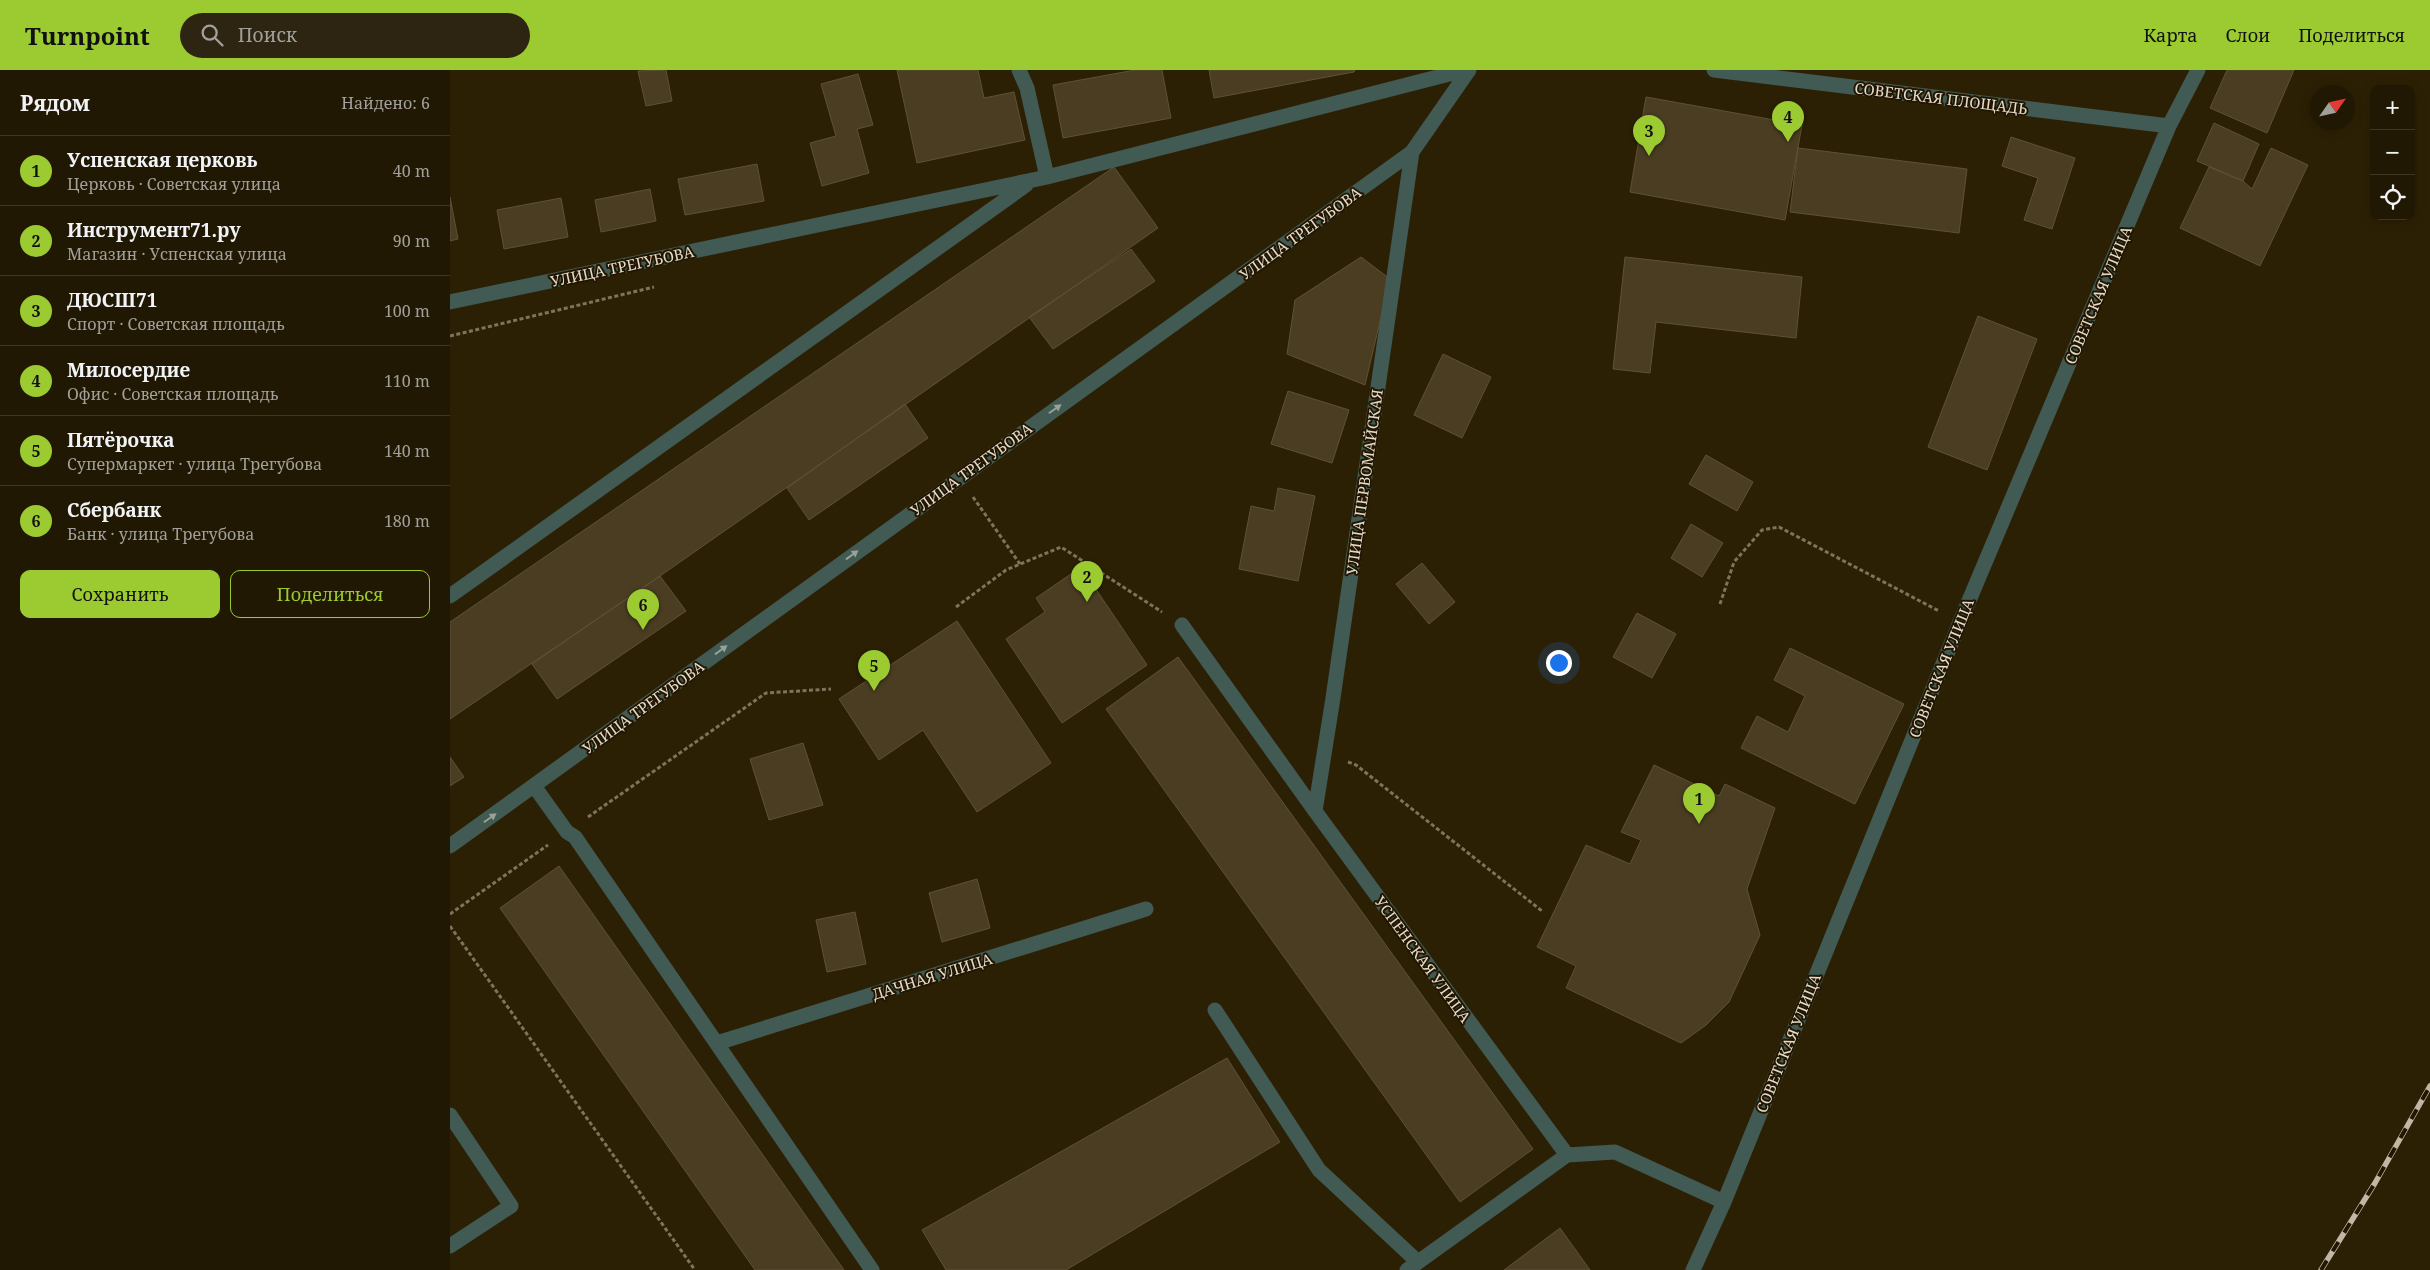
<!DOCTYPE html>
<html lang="ru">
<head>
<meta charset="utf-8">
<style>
	:root { --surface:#211803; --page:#2d2512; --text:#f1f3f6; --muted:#a2a09a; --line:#3e3725; --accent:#9cca31 }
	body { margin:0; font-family:"Noto Serif",serif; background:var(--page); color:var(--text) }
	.controls { position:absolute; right:15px; top:15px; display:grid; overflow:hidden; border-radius:10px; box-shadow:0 2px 12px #0003 }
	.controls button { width:45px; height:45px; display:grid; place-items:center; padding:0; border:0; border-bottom:1px solid var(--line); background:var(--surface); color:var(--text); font:25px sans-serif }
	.compass { position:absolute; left:1860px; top:15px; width:45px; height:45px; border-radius:50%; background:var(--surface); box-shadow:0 2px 12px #0003; rotate:56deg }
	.you { position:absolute; left:1108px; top:592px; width:18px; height:18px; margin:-12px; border:4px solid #fff; border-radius:50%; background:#1a73e8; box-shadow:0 0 0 8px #1a73e833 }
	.badge { display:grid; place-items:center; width:32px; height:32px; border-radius:50%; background:var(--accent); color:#111; font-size:16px; font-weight:700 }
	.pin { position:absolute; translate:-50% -41px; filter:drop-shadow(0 1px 2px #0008) }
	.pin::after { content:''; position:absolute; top:26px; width:18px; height:15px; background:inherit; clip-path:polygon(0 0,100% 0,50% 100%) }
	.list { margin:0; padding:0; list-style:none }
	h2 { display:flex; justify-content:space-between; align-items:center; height:65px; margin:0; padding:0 20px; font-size:21px }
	h2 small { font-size:16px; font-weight:400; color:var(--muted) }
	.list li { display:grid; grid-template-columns:32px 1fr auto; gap:15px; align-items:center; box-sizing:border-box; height:70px; padding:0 20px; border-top:1px solid var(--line) }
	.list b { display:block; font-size:19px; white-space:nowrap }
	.list p { margin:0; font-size:16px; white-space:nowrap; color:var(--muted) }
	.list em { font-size:16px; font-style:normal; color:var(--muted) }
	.actions { display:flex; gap:10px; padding:15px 20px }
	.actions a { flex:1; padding:11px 0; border:1px solid var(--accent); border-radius:10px; text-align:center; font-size:18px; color:var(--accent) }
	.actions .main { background:var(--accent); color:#111 }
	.icon { flex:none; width:28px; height:28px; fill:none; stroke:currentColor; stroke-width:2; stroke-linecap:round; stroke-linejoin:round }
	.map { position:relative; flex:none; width:1980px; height:1200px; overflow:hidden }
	header { display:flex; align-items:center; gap:30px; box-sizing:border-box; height:70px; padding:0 25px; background:var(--accent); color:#111 }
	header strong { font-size:24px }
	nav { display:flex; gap:28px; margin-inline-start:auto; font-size:18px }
	.search { width:350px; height:45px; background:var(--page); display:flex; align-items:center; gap:12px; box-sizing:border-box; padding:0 18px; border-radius:28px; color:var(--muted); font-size:19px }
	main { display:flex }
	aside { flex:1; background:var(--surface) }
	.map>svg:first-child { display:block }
</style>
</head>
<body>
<header>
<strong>Turnpoint</strong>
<div class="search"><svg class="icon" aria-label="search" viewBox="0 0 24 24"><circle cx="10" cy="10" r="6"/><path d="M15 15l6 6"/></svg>Поиск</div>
<nav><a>Карта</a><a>Слои</a><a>Поделиться</a></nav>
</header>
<main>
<aside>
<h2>Рядом<small>Найдено: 6</small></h2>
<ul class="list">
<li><span class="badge">1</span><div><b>Успенская церковь</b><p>Церковь · Советская улица</p></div><em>40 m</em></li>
<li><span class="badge">2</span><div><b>Инструмент71.ру</b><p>Магазин · Успенская улица</p></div><em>90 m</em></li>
<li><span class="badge">3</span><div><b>ДЮСШ71</b><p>Спорт · Советская площадь</p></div><em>100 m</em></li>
<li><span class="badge">4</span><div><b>Милосердие</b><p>Офис · Советская площадь</p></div><em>110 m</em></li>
<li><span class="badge">5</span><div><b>Пятёрочка</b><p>Супермаркет · улица Трегубова</p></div><em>140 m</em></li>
<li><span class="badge">6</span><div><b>Сбербанк</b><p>Банк · улица Трегубова</p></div><em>180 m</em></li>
</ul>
<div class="actions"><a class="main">Сохранить</a><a>Поделиться</a></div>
</aside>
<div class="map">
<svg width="1980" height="1200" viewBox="0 0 1980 1200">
	<rect width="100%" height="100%" fill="#2c2004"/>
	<path fill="#4a3d22" stroke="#5f5136" d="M216,0L222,31L196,36L188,1Z
		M447,0H528L534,28L564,22L575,70L467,93Z
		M685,0H712L721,48L613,68L603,15Z
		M759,0H905L904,2L764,28Z
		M1777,0H1844L1817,63L1760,38Z
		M408,4L423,55L407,59L419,103L372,116L360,73L386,66L371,14Z
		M1196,27L1352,55L1335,150L1180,122Z
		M1764,53L1809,74L1793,111L1747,91Z
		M1561,67L1625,88L1602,159L1574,150L1588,108L1552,96Z
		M1348,78L1517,99L1509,163L1340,142Z
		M1821,78L1858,95L1810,196L1730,158L1759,97L1793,111L1802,119Z
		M307,94L314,131L235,145L228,109Z
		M664,97L708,158L210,506L0,649V552Z
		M200,119L206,151L151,162L145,130Z
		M0,127L8,169L0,171Z
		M111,128L118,167L54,179L47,140Z
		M681,179L705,211L603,279L579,247Z
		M911,187L940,209L915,315L837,284L845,230Z
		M1175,187L1352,207L1346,268L1206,252L1200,303L1163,299Z
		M1528,246L1587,269L1537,400L1478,377Z
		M993,284L1041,307L1012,368L964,345Z
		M838,321L899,340L882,393L821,374Z
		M455,334L478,368L359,450L337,418Z
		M1256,385L1303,412L1287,441L1239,414Z
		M828,418L865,426L848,511L789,499L801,436L824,441Z
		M1241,454L1273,473L1252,507L1221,488Z
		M972,493L1005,532L979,554L946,514Z
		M631,497L697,595L612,653L556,569L595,542L586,528Z
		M210,506L236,541L107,629L82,594Z
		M1187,543L1226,564L1202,608L1163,587Z
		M507,551L601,693L527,742L473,660L429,690L389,629Z
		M1340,578L1454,634L1405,734L1291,678L1307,646L1338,662L1355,626L1324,610Z
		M728,587L1083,1079L1010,1132L656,639Z
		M353,673L373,735L319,750L300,689Z
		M0,687L14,707L0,716Z
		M1204,695L1269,726L1275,714L1325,738L1297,819L1310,865L1279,932L1256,955L1231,973L1116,918L1126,896L1087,877L1136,775L1180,794L1191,770L1171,762Z
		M109,796L394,1200H305L50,838Z
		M527,809L540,858L492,872L479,823Z
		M405,842L416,894L377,902L366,850Z
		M777,988L830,1072L616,1200H496L472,1160Z
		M1110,1158L1140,1200H1054Z"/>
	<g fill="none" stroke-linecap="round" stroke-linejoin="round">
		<path stroke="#7e745d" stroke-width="3" stroke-dasharray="4 2.5" stroke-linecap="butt" d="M0,266L204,217
			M523,427L570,494
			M1270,534L1284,492L1312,460L1329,457L1489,541
			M506,537L556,500L611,477L712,542
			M898,692L906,695L1092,841
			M138,747L316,623L381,619
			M0,844L98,775
			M0,856L245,1200"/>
		<path stroke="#415a53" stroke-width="15" d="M569,0L577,18L597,107
			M1264,0L1719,56
			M0,232L597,107L1015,0
			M0,526L576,115
			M732,555L865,741L1117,1085L1165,1082L1274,1132
			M84,716L117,762L125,767L422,1200
			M865,741L883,628L962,82
			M0,776L962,82L1019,0
			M765,940L869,1100L968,1192
			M267,973L696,839
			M0,1045L61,1136L0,1176
			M957,1200L1117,1085
			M1243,1200L1274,1132L1510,552L1719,56L1748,0"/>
		<defs>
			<path id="rail" d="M1871,1200L1925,1113L1980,1016"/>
		</defs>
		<use href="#rail" stroke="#c0b7a5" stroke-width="5.5"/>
		<use href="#rail" stroke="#221600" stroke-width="4" stroke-dasharray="11" stroke-linecap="butt"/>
	</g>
	<defs><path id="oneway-solid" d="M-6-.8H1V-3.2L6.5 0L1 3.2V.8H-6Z" transform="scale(1.25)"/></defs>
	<g fill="#9aa195">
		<use href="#oneway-solid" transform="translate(605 339) rotate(-35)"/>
		<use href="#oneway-solid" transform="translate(402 485) rotate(-36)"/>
		<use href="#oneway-solid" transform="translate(271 580) rotate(-36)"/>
		<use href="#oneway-solid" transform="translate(40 748) rotate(-35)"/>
	</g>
	<g text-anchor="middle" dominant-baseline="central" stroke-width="4" stroke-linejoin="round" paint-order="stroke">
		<g font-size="15" fill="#e3dbcb" stroke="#221600">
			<text transform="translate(1491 28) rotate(7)">СОВЕТСКАЯ ПЛОЩАДЬ</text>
			<text transform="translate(850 163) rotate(-36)">УЛИЦА ТРЕГУБОВА</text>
			<text transform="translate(172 196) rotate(-12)">УЛИЦА ТРЕГУБОВА</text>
			<text transform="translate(1648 225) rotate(-67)">СОВЕТСКАЯ УЛИЦА</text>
			<text transform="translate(521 399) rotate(-36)">УЛИЦА ТРЕГУБОВА</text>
			<text transform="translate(914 412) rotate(-82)">УЛИЦА ПЕРВОМАЙСКАЯ</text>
			<text transform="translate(1491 598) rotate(-68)">СОВЕТСКАЯ УЛИЦА</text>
			<text transform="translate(193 637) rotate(-36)">УЛИЦА ТРЕГУБОВА</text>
			<text transform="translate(973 889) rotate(54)">УСПЕНСКАЯ УЛИЦА</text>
			<text transform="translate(482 906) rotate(-17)">ДАЧНАЯ УЛИЦА</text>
			<text transform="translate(1338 973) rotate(-68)">СОВЕТСКАЯ УЛИЦА</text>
		</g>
	</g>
</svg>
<div class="controls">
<button>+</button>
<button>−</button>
<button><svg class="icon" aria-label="locate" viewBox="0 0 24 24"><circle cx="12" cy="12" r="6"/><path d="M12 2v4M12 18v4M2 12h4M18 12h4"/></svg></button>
</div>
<svg class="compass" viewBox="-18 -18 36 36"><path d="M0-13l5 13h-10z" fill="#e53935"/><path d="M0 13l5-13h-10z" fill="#a2a09a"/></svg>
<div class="you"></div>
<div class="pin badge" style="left:1249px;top:754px">1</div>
<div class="pin badge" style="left:637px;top:532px">2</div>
<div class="pin badge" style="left:1199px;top:86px">3</div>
<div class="pin badge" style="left:1338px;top:72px">4</div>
<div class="pin badge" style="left:424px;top:621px">5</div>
<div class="pin badge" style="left:193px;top:560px">6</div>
</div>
</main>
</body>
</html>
